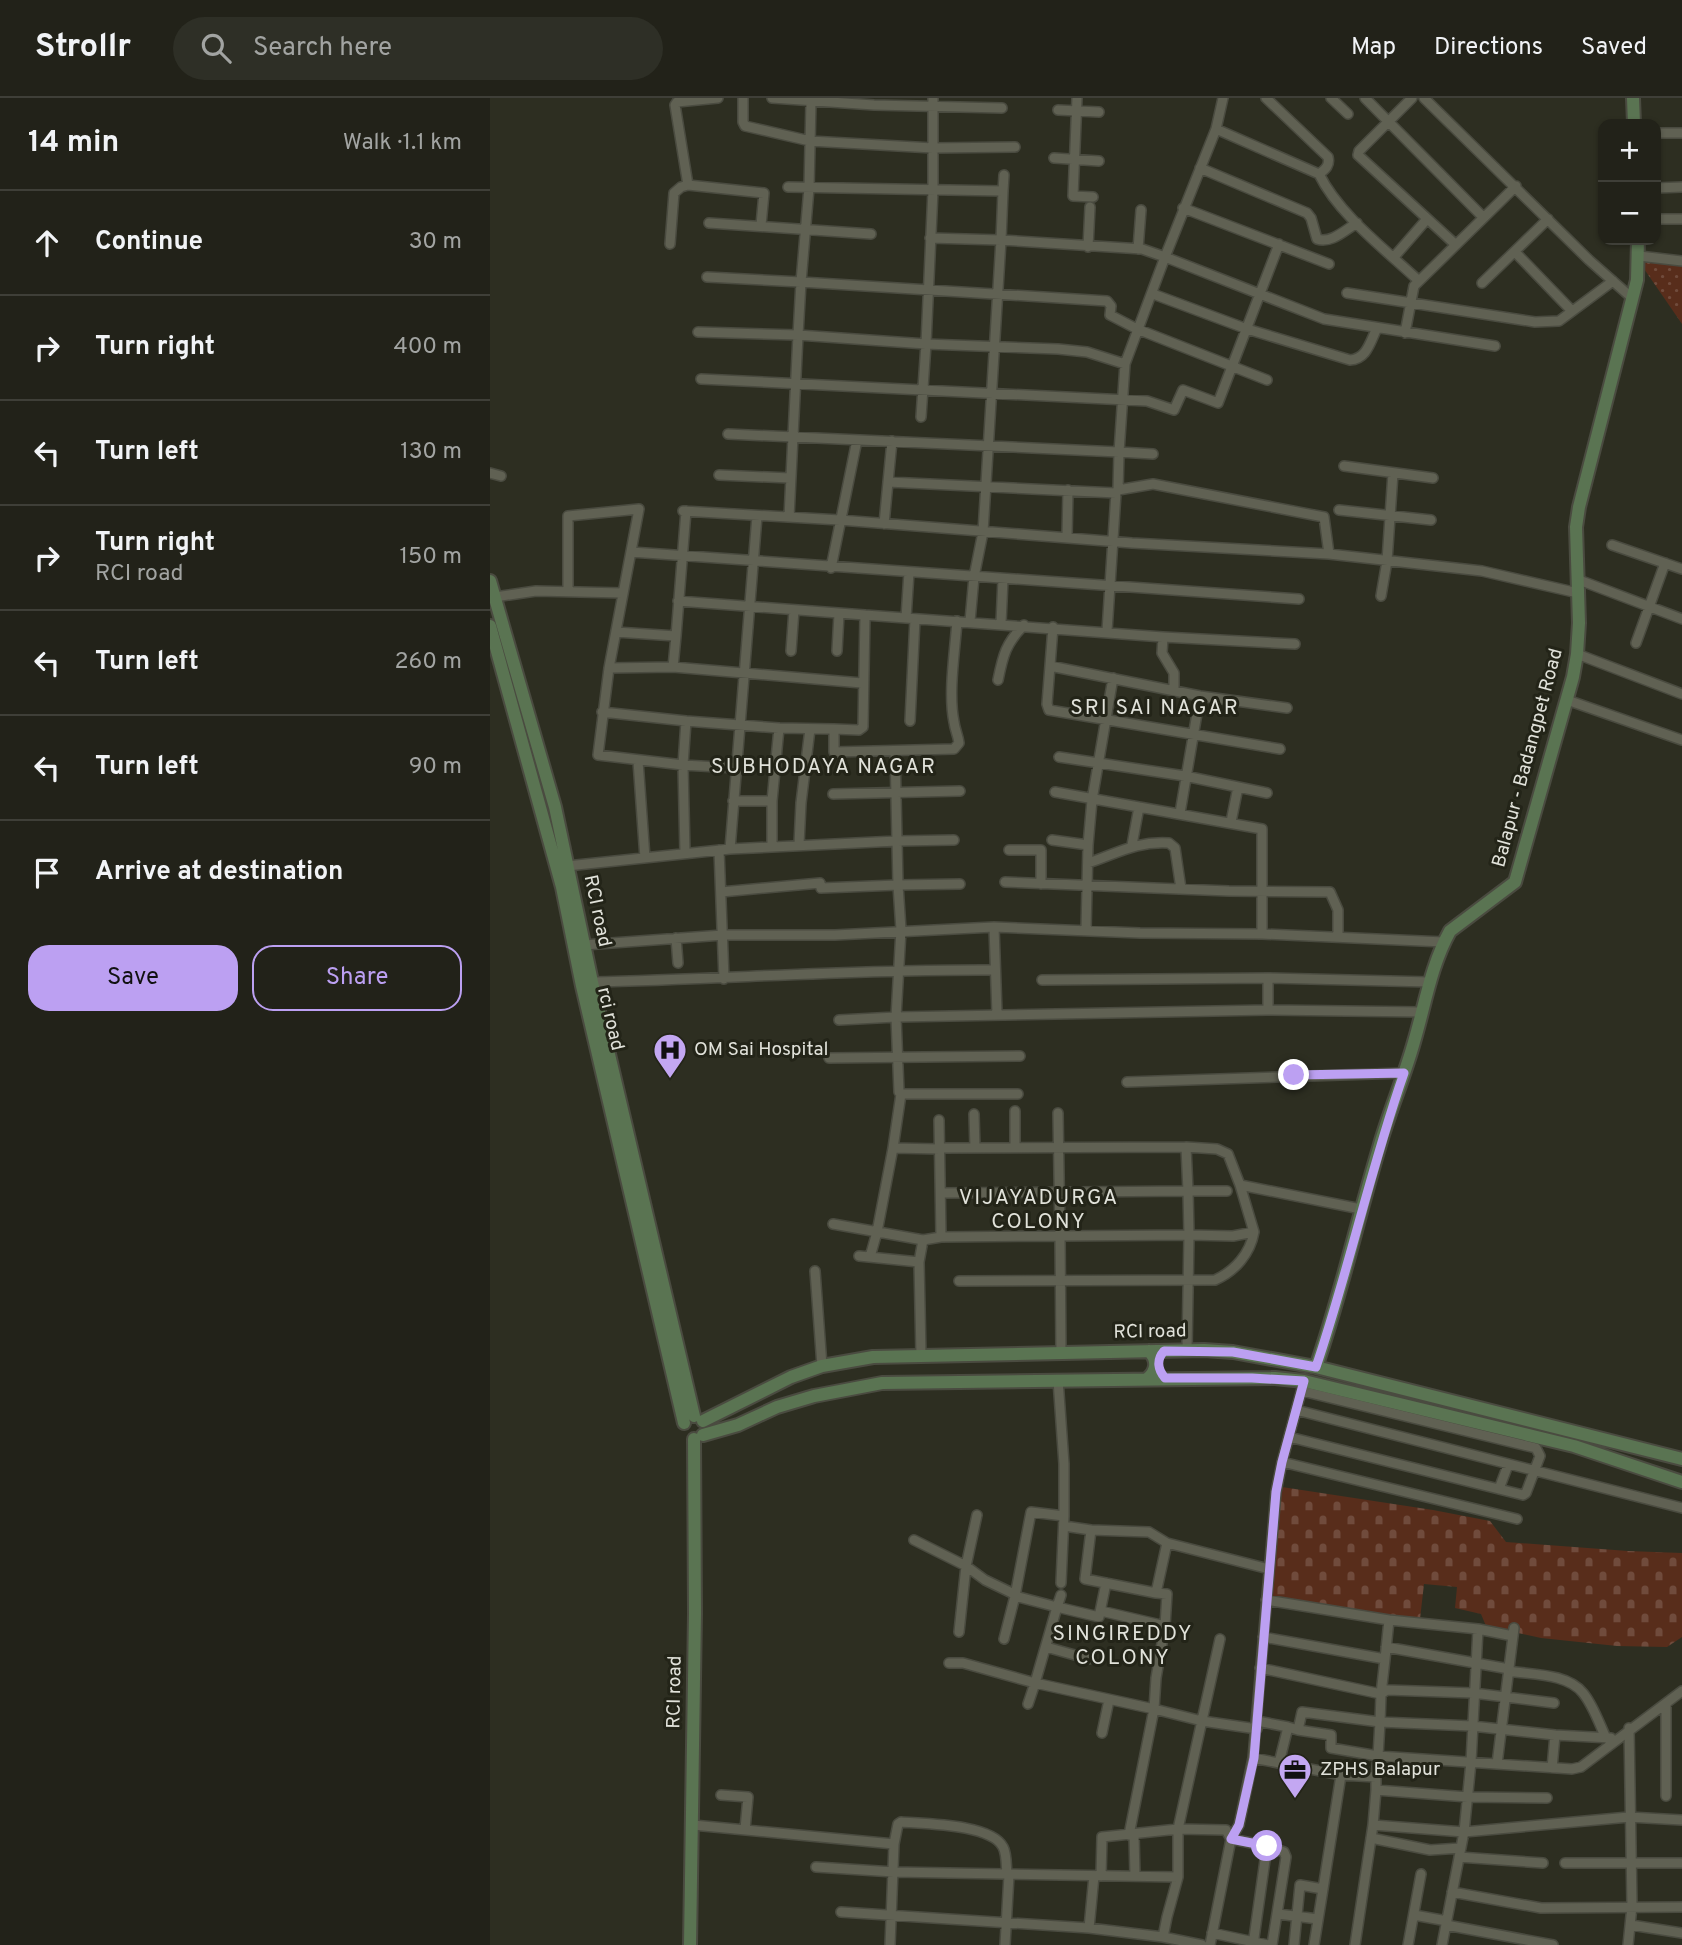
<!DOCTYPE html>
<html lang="en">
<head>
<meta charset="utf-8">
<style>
	:root { --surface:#222219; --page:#2e2f26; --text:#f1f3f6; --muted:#a2a4a2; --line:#3f3f38; --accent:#bca0f2 }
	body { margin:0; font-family:Overpass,sans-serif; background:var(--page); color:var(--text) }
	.controls { position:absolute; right:21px; top:21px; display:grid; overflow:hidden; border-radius:14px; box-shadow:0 2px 5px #0004 }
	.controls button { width:63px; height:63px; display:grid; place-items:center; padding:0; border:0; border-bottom:2px solid var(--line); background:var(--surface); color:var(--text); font:35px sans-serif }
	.stop { position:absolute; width:21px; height:21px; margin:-16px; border:5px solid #bca0f2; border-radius:50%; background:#fff }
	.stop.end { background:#bca0f2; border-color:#fff; box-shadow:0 2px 7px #0008 }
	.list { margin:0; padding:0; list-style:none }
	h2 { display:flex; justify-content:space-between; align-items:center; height:91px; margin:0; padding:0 28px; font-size:30px }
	h2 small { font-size:23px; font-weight:400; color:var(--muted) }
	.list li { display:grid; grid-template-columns:46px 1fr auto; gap:21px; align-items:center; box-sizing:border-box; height:105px; padding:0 28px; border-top:2px solid var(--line) }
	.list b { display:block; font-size:26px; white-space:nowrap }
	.list p { margin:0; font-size:23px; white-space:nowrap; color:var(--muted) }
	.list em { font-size:23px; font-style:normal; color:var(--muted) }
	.actions { display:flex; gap:14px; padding:21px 28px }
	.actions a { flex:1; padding:16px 0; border:2px solid var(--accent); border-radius:21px; text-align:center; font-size:24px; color:var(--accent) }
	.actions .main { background:var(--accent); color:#111 }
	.icon { flex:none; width:38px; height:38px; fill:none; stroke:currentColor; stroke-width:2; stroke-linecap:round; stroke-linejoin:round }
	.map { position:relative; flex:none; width:1192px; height:1847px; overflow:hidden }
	header { display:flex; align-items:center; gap:42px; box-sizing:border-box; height:98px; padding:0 35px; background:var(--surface); border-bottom:2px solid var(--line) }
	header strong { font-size:33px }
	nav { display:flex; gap:38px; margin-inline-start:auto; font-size:24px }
	.search { width:490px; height:63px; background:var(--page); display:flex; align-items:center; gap:18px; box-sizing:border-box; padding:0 24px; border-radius:38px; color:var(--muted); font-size:26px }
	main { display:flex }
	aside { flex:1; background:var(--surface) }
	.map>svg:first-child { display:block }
</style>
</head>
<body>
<header>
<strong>Strollr</strong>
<div class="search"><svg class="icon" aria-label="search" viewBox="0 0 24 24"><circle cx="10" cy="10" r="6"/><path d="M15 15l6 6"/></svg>Search here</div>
<nav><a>Map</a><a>Directions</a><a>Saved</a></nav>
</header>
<main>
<aside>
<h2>14 min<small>Walk · 1.1 km</small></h2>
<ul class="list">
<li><svg class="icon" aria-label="ahead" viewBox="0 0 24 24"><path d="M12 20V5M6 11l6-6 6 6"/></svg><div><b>Continue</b></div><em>30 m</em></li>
<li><svg class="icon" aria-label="right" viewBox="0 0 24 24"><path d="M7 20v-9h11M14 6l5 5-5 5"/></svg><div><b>Turn right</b></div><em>400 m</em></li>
<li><svg class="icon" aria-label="left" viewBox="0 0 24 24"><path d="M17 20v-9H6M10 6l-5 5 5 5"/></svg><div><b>Turn left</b></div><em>130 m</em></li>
<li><svg class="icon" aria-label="right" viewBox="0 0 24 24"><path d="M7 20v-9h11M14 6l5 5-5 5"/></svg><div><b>Turn right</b><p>RCI road</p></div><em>150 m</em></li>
<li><svg class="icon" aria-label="left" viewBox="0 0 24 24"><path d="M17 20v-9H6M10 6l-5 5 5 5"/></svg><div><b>Turn left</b></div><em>260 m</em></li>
<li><svg class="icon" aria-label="left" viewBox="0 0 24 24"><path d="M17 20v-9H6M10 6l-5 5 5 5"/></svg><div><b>Turn left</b></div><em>90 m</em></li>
<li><svg class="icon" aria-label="arrive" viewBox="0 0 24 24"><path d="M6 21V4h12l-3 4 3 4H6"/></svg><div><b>Arrive at destination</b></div></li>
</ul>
<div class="actions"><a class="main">Save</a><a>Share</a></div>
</aside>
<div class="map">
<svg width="1192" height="1847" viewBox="0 0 1192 1847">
	<defs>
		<pattern id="grass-dots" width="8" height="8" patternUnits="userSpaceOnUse" patternTransform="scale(1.75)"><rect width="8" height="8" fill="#582d1b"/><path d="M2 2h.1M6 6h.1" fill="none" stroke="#704b3c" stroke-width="1.8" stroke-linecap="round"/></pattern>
		<pattern id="cemetery-stones" width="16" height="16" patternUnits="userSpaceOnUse" patternTransform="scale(1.75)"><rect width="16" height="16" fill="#582d1b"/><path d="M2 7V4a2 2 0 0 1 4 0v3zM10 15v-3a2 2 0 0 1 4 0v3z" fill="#704b3c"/></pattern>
	</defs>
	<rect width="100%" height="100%" fill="#2d2e21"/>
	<path fill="url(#grass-dots)" d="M1170,156L1192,161V226L1150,165Z"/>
	<path fill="url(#cemetery-stones)" d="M792,1389L943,1412L1000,1423L1016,1444L1138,1453L1192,1455V1539L1177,1549L1127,1548L1051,1540L996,1528L991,1516L965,1510L967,1489L934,1486L930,1521L781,1501Z"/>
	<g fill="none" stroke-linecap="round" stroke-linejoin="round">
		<defs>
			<path id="street" d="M253,0V24L255,28L320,43L443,50L525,49
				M282,0L384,7L512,10
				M443,0V92L436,246L568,251L597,254L635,266
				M587,0L583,98L603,99
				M733,0L726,31L675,159L834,221L1005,248
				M776,0L838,59C840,67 836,71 829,76
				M841,0L858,16
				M875,0L993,119
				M922,0L869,53L868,57L966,147
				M934,0L1099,162L1142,200
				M568,12L609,14
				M726,31L829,76C849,117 896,152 929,183
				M1166,35H1192
				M564,60L609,63
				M710,70L817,115L821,120L827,141C841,146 855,132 867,125
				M198,87L185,7L187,4L228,0
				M1166,90L1192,89
				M513,93L514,77
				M693,110L839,166
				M1166,121H1192
				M219,125L381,136
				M440,140L511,142L493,434L484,479L480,523
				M180,146L184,95L191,89L198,87L274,95L271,127
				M598,149L600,109
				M648,151L651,112
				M1025,154L1082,213
				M1149,158L1192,163
				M904,159L937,121
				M217,179L311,184L319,90L321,3
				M992,185L1058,121
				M857,195L1045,224L1069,223L1123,183
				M663,196L757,231L860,262C877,261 880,244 887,230
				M208,234L308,237L311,184L617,203L621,208L620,217L647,231L777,282
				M915,235L924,188L1026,88
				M211,281L657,303L684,312L693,292L728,305L789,146
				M238,336L629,354L635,266L675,159L652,151L511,142L513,93L298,89
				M402,343L398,384L626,395L628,392L663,386L834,419L839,456
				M854,368L943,380
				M0,375L11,378
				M229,377L300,380
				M628,392L629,354L663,356
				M849,412L941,422
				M193,413L350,422L642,445L839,456L992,473L1088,495
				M299,419L308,237L436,246L431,319
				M394,426L398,384
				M577,439L578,392
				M1122,447L1192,471
				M141,454L809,501
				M341,470L367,342
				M1089,482L1192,521
				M78,493V418L149,411L119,570L108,657L193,667L246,670
				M891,498L897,463L903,375
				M5,499L46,493L133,495
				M188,503L375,517
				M416,520L419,474
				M511,525L513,481
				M563,529L557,606L559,612L790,651
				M617,533L626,395
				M126,534L186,538L183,569
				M186,538L196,413
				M673,539L672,555L684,575V592
				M1146,545L1175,465
				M301,553L304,512
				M347,553L349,516
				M1087,556L1192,596
				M560,568L710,598L797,610
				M119,570L183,569L372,585
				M508,582C513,557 516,545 534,527
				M1077,602L1192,642
				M112,614L196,623L193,667L195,755
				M196,623L289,630L344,631V654L464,651L469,645C468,637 465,632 464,624C458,595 465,553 467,523
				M420,623L425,521
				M344,631L369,632L373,629L375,517L673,539L805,546
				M569,659L695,678L777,695
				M148,663L155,760
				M565,694L772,731V836
				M343,696L470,693
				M243,703H282
				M690,715L710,598
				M741,724L748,689
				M464,742L407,743L408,787L470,786
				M562,742L598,747
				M309,746L311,705L320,631
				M642,747L649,709
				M282,748V703L289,630
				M240,751L407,743L405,653
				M229,752L234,881
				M519,752H551V786
				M598,765C628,755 646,743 679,745L685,750L691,791
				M77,768L240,751L267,418
				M515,784L739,793L840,794L848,812V839
				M231,794L330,785L331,790L408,787L411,832L406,919L778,912L932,914
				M504,829L507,916
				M596,832L598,747L602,702L623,580
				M186,840L188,865
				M94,847L233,837H345L504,829L650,835L772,836L954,844
				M552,882L778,880L940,884
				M102,884C236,881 371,871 505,872
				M778,912V880
				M349,922L406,919L409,994L411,996H528
				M339,960L530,958
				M637,984L914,975
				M525,1013V1049
				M568,1015L570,1138L699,1137L698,1093H737
				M484,1016L485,1050
				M449,1022L451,1139
				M696,1049L727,1051L738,1056L750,1087L871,1111
				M403,1050L411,996
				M450,1050L696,1049L698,1093L451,1095
				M343,1126L433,1142
				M369,1158L429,1164L431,1257
				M380,1159L387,1134L403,1050L450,1051
				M429,1164L433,1142L451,1139L570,1138L571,1255
				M325,1173L332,1268
				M469,1183L725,1182C745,1173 760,1156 764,1134
				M697,1252L699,1137L743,1138L764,1134L750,1087
				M568,1282L574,1366V1418L571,1485
				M806,1312L1192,1410
				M799,1339L1033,1397L1036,1395L1050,1358L1046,1350L812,1293
				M792,1364L1027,1421
				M1009,1391L1018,1367
				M574,1428L601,1432L595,1481L666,1495L677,1445L779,1471
				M601,1432L659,1434L677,1445
				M424,1442L476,1468L495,1482L522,1495L525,1498L514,1541
				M616,1485L609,1519L567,1509L545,1585L664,1611L639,1737
				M666,1495L677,1496L675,1528
				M571,1497L567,1509L525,1498L541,1414L574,1418
				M776,1502L899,1522
				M611,1513L675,1528L666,1580L664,1611L712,1623L767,1631
				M469,1534L476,1468L487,1417
				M773,1539L895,1561L891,1596L897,1592L983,1595L1064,1605
				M556,1549L599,1561
				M896,1549L1019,1571
				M895,1561L899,1522L988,1531L1023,1538
				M459,1565H473L545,1585L538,1606
				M770,1570L891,1596L890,1624L812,1614L808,1632L798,1629L789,1665
				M1018,1573C1042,1577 1077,1575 1093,1595C1103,1607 1109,1625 1116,1640
				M1176,1607V1698
				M767,1623L798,1629
				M808,1632L841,1637V1650L888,1658L886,1679
				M612,1635L619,1602
				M1065,1637L1121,1640
				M763,1660L851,1677
				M1007,1666L1024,1530
				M1062,1670L1065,1637L982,1628L890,1624L888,1658L1082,1671L1091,1669L1192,1593
				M231,1697L258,1699L255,1731
				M203,1727L404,1746L400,1847
				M883,1727L886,1692
				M644,1736L645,1778
				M881,1740L940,1752L971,1750
				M404,1746L408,1726L411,1724C435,1726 501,1726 513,1749C517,1756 516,1768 517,1777
				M777,1748L794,1754L796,1759L782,1847
				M969,1759L1053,1765
				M1075,1765H1192
				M326,1769L404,1774L688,1779
				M604,1778L599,1830L673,1839L712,1847
				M611,1778L612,1739L688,1731L736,1732L741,1741L777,1748L763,1847
				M833,1791L851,1677L886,1679V1692L978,1699L1057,1700
				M962,1794L1051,1810L1192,1809
				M351,1814L599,1830
				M788,1816L828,1821
				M924,1817L957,1823
				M956,1827L1063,1847
				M1141,1827L1192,1835
				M722,1835L778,1847
				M673,1839L677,1819L688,1779V1731L730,1541
				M515,1847L519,1777
				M720,1847L741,1741L749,1727L763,1660L786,1394L792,1364L814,1283
				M804,1847L810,1787L833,1791L824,1847
				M865,1847L883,1727L974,1734L981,1664L988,1531
				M918,1847L931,1776
				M952,1847L974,1734L1139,1719L1192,1722
				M1138,1847L1142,1808L1139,1630"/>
			<path id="secondary" d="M1143,0L1144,26
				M0,483L65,709L102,884L204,1318
				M0,528L72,789L92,888L194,1325
				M826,1269C851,1197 867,1123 889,1050C899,1014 914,980 924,944C935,907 941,867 960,833L1025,784L1083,579L1087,556L1089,525L1086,429L1089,409L1147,182L1148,142
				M657,1281C667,1273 668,1262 659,1253
				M213,1323L301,1279L332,1268L383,1259L714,1252L743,1254L826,1269L1192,1361
				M213,1337L248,1327L287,1309L324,1298L392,1285L785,1280L814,1283L1084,1348L1192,1384
				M200,1847L205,1515L204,1341"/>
		</defs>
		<use href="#street" stroke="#4a4b40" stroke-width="12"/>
		<use href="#secondary" stroke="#4a4b40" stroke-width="16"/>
		<use href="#street" stroke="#606153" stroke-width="9"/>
		<use href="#secondary" stroke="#5a7452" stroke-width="12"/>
	</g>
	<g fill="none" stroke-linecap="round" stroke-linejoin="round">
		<path stroke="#bca0f2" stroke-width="9" d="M777,1748L741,1741L749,1727L764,1660L786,1394L792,1364L814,1283L762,1280H675C668,1272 666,1262 674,1253L743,1254L826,1269C859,1172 880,1072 914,975L804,977"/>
	</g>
	<defs>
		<symbol id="hospital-pin" viewBox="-11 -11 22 30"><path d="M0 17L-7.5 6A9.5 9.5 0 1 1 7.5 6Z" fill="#c3a7f2" stroke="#232418"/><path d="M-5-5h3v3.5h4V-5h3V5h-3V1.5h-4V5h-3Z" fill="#111"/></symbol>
		<symbol id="office-pin" viewBox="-11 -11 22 30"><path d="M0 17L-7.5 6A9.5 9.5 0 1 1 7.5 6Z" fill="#c3a7f2" stroke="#232418"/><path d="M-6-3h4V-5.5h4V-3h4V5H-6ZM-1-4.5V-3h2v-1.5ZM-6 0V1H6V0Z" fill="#111"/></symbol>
	</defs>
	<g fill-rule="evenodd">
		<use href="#hospital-pin" x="161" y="933" width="38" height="52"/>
		<use href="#office-pin" x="786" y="1653" width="38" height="52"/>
	</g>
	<g text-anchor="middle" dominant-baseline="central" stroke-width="6" stroke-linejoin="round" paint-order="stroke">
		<g font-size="19" fill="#e1e2da" stroke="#232418">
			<text transform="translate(1038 660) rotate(-75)">Balapur - Badangpet Road</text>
			<text transform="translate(107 813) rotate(78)">RCI road</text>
			<text transform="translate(120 921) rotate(77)">rci road</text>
			<text transform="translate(660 1234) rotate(-1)">RCI road</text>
			<text transform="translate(185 1594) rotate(-89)">RCI road</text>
		</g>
		<g font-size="19" fill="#e1e2da" stroke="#232418" text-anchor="start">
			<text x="204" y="952">OM Sai Hospital</text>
			<text x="830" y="1672">ZPHS Balapur</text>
		</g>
		<g font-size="21" letter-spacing="2" fill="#e1e2da" stroke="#232418">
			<text x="665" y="610">SRI SAI NAGAR</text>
			<text x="334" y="669">SUBHODAYA NAGAR</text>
			<text x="549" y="1100">VIJAYADURGA<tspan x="549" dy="24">COLONY</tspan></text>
			<text x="633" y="1536">SINGIREDDY<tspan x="633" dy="24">COLONY</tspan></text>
		</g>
	</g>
</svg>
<div class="controls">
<button>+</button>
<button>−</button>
</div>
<div class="stop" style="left:777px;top:1748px"></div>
<div class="stop end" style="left:804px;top:977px"></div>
</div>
</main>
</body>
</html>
